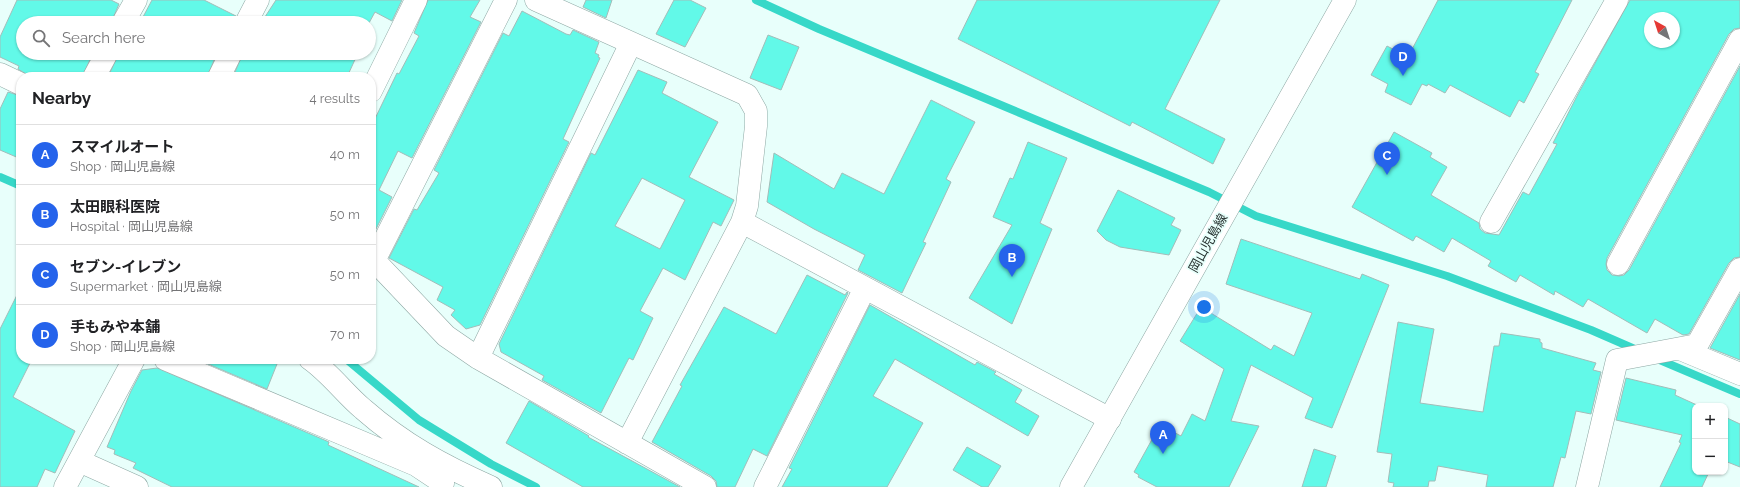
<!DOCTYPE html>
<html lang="en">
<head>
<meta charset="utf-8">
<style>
	:root { --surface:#fff; --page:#f6f6f6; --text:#202124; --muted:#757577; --line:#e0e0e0; --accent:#2563eb }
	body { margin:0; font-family:Raleway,"Noto Sans JP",sans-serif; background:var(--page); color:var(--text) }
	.controls { position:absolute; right:12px; bottom:12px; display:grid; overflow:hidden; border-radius:8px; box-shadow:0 1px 3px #0004 }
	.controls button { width:36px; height:36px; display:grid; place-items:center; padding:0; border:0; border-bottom:1px solid var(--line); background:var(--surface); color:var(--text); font:20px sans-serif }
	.compass { position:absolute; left:1644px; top:12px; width:36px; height:36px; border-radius:50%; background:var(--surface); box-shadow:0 1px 3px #0004; rotate:321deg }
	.you { position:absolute; left:1204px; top:307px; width:14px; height:14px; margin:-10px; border:3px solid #fff; border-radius:50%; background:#1a73e8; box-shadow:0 0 0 6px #1a73e833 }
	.badge { display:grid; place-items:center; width:26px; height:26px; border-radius:50%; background:var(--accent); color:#fff; font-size:13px; font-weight:700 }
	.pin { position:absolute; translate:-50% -33px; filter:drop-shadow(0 1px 2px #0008) }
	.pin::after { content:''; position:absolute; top:21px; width:14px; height:12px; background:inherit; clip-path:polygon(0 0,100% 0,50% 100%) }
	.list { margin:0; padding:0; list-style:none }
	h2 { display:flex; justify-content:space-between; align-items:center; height:52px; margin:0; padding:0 16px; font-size:17px }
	h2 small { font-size:13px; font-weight:400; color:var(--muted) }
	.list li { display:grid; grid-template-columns:26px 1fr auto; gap:12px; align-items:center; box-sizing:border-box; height:60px; padding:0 16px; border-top:1px solid var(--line) }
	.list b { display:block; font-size:15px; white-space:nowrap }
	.list p { margin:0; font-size:13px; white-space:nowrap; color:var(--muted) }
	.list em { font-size:13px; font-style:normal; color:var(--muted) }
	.icon { flex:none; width:22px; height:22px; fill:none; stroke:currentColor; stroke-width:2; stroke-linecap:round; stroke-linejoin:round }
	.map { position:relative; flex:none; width:1740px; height:487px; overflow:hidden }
	.search { position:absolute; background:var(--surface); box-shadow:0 1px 3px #0004; left:16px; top:16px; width:360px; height:44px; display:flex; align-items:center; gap:10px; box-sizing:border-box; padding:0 14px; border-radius:22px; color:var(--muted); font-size:15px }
	.panel { position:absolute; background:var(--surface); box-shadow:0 1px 3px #0004; left:16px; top:72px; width:360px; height:292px; border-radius:16px }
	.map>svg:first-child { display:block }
</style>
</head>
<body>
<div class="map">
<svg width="1740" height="487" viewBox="0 0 1740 487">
	<rect width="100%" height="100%" fill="#e8fffb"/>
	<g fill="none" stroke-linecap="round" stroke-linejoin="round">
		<path stroke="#37d8c8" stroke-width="8" d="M756,0L819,29L1209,192L1256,216L1447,276L1591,330L1637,350
			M0,177L21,186
			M1655,358L1740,394
			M346,359L419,420L491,464L536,487"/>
	</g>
	<path fill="#62f9e8" stroke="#a2bdb9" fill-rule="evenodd" d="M17,0H111L119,4L111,23H23V53H93L82,77H31L18,69L19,66L0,57V37Z
		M152,0H204L236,16L234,23H137L142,16L143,17Z
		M276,0H402L392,21L375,12L369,23H261Z
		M428,0H480L470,17L481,22L412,158L398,151L379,190L392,197L371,239V127L397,73L399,74L419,36L414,33Z
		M586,0H612L606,18L583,7Z
		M674,0H690L706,8L685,47L656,34Z
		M977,0H1220L1165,109L1225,139L1213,164L1132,122L1130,126L958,39Z
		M1438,0H1572L1535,72L1539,74L1524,103L1519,100L1510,117L1450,85L1445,93L1428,84L1427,86L1422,84L1411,105L1385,92L1388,84L1371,75L1387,46L1408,57Z
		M1630,0H1740V28L1734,29L1729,34L1607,258L1606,264L1607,270L1612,275L1619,276L1624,275L1629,270L1740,66V257L1734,258L1729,263L1689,334L1683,335L1655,319L1647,333L1588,299L1583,307L1555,291L1554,295L1520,275L1516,282L1488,266L1491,261L1452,238L1444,252L1416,236L1413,241L1352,207L1394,132L1432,153L1430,157L1447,167L1431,195L1479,223L1480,229L1485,233L1499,235L1523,192L1529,195L1557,144L1553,143L1578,94ZM1650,18H1674V42H1650Z
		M522,11L566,34L570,35L573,30L599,42L595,53L599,55L598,57L600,58L563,139L569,142L480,325L466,329L451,315L455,310L437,300L443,287L389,258L414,209L417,210L439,173L434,170L503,33L509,36Z
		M768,35L799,47L781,90L750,78Z
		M119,53H217L207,77H108Z
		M243,53H358L347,77H233Z
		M638,70L667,82L662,93L718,122L689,177L734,200L721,226L713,222L685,280L663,268L640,311L653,318L633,360L629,358L601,413L542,380L544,376L501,352L499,344L591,153L595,155ZM642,178L685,200L660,249L615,226Z
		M8,92L21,96V159L0,150V109Z
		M931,100L975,122L946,179L951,182L923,242L926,243L902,293L858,270L865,255L814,229L767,202L774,153L834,189L842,173L884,194Z
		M1028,142L1067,158L1040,223L1052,229L1012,324L969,298L1012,225L993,217L1010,178L1013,179Z
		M1118,190L1175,218L1171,225L1181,230L1169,255L1120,247L1106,240L1097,231Z
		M1241,239L1360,279L1362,274L1389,285L1332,428L1305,418L1313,398L1251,365L1231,421L1259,426L1229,487H1157L1138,477L1139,475L1134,472L1160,425L1181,436L1192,414L1205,421L1224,369L1180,341L1201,307L1271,350L1274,345L1294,356L1312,313L1226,284Z
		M807,275L845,295L847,292L848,293L767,456L753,449L735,487H717L716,481L711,476L652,442L682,386L680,385L724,307L776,334Z
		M21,287V359H32L13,397L75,431L55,473L45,469L37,487H0V329Z
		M1740,294V360L1710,348Z
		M870,305L975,365L977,362L996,372L994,374L1022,390L1015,402L1039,416L1028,436L895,359L873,396L923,423L887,487H782L792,469L789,468Z
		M1398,322L1434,329L1420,403L1483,412L1494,346H1499L1501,333L1540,339V342L1542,343V348L1596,363L1593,370L1601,372L1591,414L1576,411L1565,458L1561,457L1553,487H1486L1488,475L1438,466L1435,481H1429L1428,487H1393L1394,483L1388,482L1392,454L1377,452Z
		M262,359H279L267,389L208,364Z
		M157,368L329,442L328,445L419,487H172L133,468L136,463L114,454L115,450L107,447L131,391L142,370Z
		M1626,378L1676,390L1675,395L1699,406H1695V472H1709L1702,487H1660L1681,443L1679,442L1682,435L1616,420Z
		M529,401L589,436L588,437L680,487H583L506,443Z
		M1725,417L1740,424V467L1725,461Z
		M967,447L1001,466L988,487H982L953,470Z
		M1314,449L1336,456L1326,487H1302Z"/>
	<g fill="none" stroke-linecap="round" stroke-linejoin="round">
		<defs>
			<path id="minor" d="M536,0L747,95L756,111V126L747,206L742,222L627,443
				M123,23L136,0
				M246,23L258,0
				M0,74L21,84
				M94,77L107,53
				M219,77L231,53
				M371,91L416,0
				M742,222L1110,419
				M1491,222L1617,0
				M371,257L446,336L478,358L705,487
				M375,259L506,0
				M1618,264L1740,40
				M1680,349L1740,374
				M478,358L631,43
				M165,359L416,465L443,483L440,487
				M310,359C330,373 345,394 363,409C403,444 443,466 491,487
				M79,461L137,487
				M65,487L134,359
				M765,487L865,288
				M1587,487L1617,360L1697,345L1740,269"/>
			<path id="major" d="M1071,487L1345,0"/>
		</defs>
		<use href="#minor" stroke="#8da7a3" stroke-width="23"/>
		<use href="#major" stroke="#8da7a3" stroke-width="23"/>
		<use href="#minor" stroke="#fff" stroke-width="22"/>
		<use href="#major" stroke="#fff" stroke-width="22"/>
	</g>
	<g text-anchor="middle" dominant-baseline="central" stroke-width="3.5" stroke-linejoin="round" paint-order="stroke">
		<g font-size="13" fill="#25302e" stroke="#e8fffb">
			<text transform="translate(1208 243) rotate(-61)">岡山児島線</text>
		</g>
	</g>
</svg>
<div class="controls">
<button>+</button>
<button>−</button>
</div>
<svg class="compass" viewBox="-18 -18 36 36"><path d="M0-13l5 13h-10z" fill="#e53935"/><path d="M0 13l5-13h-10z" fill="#757577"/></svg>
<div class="you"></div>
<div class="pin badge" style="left:1163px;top:454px">A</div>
<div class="pin badge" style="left:1012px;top:277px">B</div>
<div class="pin badge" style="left:1387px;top:175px">C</div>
<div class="pin badge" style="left:1403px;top:76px">D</div>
<div class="search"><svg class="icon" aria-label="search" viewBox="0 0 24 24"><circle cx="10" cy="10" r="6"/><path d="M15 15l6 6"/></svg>Search here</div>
<section class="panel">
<h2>Nearby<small>4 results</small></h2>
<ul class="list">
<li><span class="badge">A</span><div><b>スマイルオート</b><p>Shop · 岡山児島線</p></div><em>40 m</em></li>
<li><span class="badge">B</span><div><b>太田眼科医院</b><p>Hospital · 岡山児島線</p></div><em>50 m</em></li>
<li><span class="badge">C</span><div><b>セブン-イレブン</b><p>Supermarket · 岡山児島線</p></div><em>50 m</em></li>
<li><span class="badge">D</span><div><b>手もみや本舗</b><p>Shop · 岡山児島線</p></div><em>70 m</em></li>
</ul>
</section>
</div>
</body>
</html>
